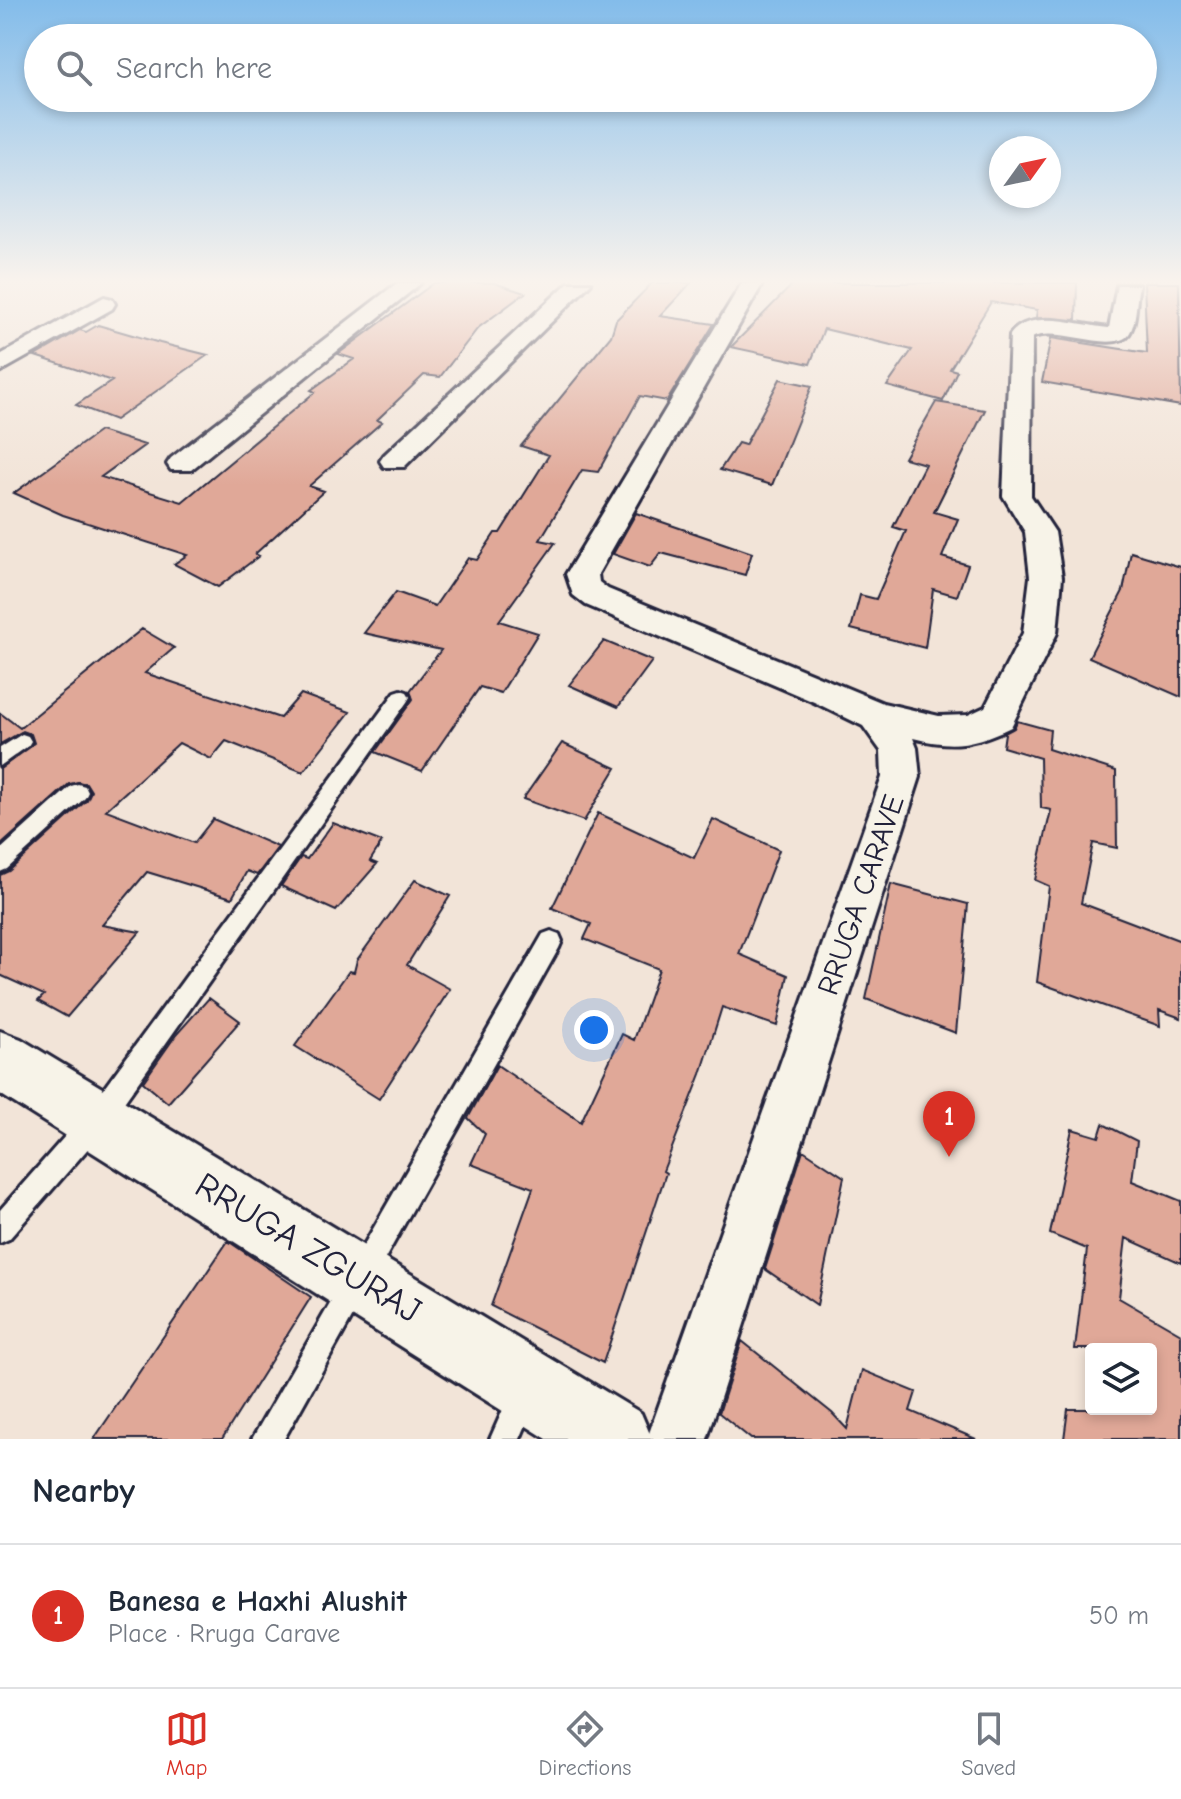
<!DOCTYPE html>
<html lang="en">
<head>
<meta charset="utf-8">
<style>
	:root { --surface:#fff; --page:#f6f6f7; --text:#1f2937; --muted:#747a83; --line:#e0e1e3; --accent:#d93025 }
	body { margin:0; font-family:"Comic Neue",sans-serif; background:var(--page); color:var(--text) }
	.controls { position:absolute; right:24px; bottom:24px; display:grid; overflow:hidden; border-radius:8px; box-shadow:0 4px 12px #0003 }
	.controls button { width:72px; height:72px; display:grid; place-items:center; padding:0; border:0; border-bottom:2px solid var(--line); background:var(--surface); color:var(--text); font:40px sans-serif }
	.compass { position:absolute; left:989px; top:136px; width:72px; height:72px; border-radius:50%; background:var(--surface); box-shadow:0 4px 12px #0003; rotate:57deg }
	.you { position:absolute; left:594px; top:1030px; width:28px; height:28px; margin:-20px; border:6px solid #fff; border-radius:50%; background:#1a73e8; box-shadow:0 0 0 12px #1a73e833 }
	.badge { display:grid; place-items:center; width:52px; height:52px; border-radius:50%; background:var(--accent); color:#fff; font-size:26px; font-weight:700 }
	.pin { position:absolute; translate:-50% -66px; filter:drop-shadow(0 2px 4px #0008) }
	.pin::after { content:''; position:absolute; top:42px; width:28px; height:24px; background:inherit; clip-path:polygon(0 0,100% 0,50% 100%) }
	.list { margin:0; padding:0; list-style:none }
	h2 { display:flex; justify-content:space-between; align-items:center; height:104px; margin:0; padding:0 32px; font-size:34px }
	h2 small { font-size:26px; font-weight:400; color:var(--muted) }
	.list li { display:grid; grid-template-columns:52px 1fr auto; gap:24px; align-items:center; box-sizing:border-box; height:144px; padding:0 32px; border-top:2px solid var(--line) }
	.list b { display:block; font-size:30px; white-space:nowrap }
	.list p { margin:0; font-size:26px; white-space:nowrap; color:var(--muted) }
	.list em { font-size:26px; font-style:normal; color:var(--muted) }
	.icon { flex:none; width:44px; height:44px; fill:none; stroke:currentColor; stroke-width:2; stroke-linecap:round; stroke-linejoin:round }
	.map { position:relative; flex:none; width:1181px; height:1439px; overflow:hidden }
	.search { position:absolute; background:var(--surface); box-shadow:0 4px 12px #0003; left:24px; right:24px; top:24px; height:88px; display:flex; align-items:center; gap:20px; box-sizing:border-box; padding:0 28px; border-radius:44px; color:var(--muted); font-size:30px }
	.sheet { height:248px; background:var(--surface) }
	nav { display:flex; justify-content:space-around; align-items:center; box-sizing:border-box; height:112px; border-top:2px solid var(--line); background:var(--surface); font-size:22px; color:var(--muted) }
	nav a { display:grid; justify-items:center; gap:4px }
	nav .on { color:var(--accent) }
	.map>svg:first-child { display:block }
</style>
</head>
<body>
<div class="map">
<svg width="1181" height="1439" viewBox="0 0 1181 1439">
	<rect width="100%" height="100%" fill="#f2e4d8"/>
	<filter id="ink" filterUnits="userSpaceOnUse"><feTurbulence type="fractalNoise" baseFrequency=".0125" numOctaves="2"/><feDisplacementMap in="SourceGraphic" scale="16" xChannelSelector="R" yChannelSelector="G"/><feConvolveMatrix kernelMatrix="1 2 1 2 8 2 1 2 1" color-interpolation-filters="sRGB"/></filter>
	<g filter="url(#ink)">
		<path fill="#e0a898" stroke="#22223b" stroke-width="2" d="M434,283H494L525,293L478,328L440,377L424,375L377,420L382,422L309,486L324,491L255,554L259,556L218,587L174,564L187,555L63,515L14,493L100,431L145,445L101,477L182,502L315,392L311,390L354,359L338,354Z
			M652,283H691L660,316L714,324L667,401L640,396L598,472L582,470L540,540L555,543L499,621L538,633L501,693L480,687L422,771L375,752L413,699L410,691L441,650L364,633L396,592L435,606L468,558L477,560L495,533H500L549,455L521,446L611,336L616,320Z
			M794,283H1077L1076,320L1036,318L1037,310L991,302L950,369L957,371L943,401L887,386L912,350L824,329L810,364L731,347Z
			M1144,283H1179L1181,406L1042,382L1051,338L1147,353Z
			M98,325L160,343L208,355L115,420L76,405L112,381L35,356L80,330L86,332Z
			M780,379L812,386L772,485L720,470L738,443L745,445Z
			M936,402L985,410L934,512L958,519L942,557L968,565L957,596L933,589L925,648L851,629L860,595L876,599L906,531L893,527L925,464L904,458Z
			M636,513L752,553L745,575L661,553L650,567L613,554Z
			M1131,552L1181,567V697L1089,657L1123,591Z
			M142,629L174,648L145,673L280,718L301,694L350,712L303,772L226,741L211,759L179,743L106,810L194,843L213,819L278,847L257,875L247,871L232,898L147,872L102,925L140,932L67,1017L38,1001L44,995L0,975V875L9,871L87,800L91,791L86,783L69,784L0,846V769L34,743L31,734L23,731L0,744V713L20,728Z
			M604,641L652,661L618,707L569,685Z
			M1017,721L1050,730L1048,749L1116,771L1117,848L1093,843L1081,903L1181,941V1018L1159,1010L1160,1026L1037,982L1049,886L1035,880L1051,810L1041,808L1040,758L1003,747L1005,733L1014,728Z
			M562,743L616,768L584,821L523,799Z
			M598,813L694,858L713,819L779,850L739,954L788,975L777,1026L722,1007L701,1074L663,1171L666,1173L603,1363L491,1306L533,1188L471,1164L485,1134L468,1118L497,1065L581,1122L622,1034L634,1040L659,969L584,939L591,924L552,908Z
			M333,823L382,842L370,861L377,864L336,911L281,886L301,857L307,859Z
			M415,880L450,896L407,965L450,989L379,1099L295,1046L349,971L354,972L357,960Z
			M891,884L968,904L956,1033L866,999Z
			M209,998L240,1021L168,1103L143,1082L176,1035Z
			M1103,1124L1137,1141L1132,1181L1181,1201V1263L1126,1238L1119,1298L1181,1334V1439H1064L1068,1409H1151V1349H1075L1087,1249L1050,1234L1072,1129L1099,1137Z
			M803,1150L844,1177L817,1305L765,1269Z
			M228,1241L311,1297L222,1439H94Z
			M742,1341L832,1413L847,1429L862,1370L916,1392L910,1411L976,1439H751L719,1413Z"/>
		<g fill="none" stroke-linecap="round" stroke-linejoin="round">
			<defs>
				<path id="lane" d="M401,690L407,692L410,697L407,702L106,1128L9,1239L0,1243V1210L88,1110L395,692Z
					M22,734L28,736L31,741L28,746L0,766V748Z
					M78,784L85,786L88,792L85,798L7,869L0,872V850L71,786Z
					M551,931L559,934L562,941L559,948L284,1439H252L543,934Z
					M523,1382L533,1387L538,1397L520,1439H490L513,1387Z"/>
				<path id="street" d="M397,283H421L191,470H171L167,464L171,458Z
					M568,283H591L404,467H384L380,461L384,455Z
					M742,283H763L598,574L599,582L608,589L883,703L939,716L968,715L985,707L1023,633L1030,577L1025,532L1003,496L1010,335C1030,307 1081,326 1109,328L1117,285H1139C1136,298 1137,323 1129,334C1114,355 1057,325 1032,338L1031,496L1055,532L1062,577L1057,633L1011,727C973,745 953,748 913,738L917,748L920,777L707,1439H647L882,777L881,751L863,726L814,702L586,605L573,595L566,574Z
					M104,297L112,299L115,304L112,309L0,372V355Z"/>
				<path id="secondary" d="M0,1031L21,1039L641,1413L652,1439H547L0,1094Z"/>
			</defs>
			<use href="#lane" stroke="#22223b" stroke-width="6"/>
			<use href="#street" stroke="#22223b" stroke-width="6"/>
			<use href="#secondary" stroke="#22223b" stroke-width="6"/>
			<use href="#lane" fill="#f7f3e8" fill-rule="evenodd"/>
			<use href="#street" fill="#f7f3e8" fill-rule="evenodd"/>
			<use href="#secondary" fill="#f7f3e8" fill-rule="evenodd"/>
		</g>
	</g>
	<linearGradient id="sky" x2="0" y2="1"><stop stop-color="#83bcea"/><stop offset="0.58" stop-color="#f9f3ed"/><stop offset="1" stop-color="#f9f3ed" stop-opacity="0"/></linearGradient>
	<rect width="1181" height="485" fill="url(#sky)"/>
	<g text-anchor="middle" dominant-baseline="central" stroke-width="6" stroke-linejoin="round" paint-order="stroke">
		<g font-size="30" fill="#22223b" stroke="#f7f3e8">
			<text transform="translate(861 895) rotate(-71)">RRUGA CARAVE</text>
		</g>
		<g font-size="36" fill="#22223b" stroke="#f7f3e8">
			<text transform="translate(308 1248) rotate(31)">RRUGA ZGURAJ</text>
		</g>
	</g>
</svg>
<div class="controls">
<button><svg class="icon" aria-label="layers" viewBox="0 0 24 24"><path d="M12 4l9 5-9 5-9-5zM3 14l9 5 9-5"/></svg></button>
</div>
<svg class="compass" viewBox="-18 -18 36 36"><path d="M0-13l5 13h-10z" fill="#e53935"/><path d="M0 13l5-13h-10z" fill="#747a83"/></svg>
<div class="you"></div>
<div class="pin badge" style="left:949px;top:1157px">1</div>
<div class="search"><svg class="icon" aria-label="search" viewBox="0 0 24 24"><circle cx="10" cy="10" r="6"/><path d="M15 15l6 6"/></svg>Search here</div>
</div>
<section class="sheet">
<h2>Nearby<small></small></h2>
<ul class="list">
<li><span class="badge">1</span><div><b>Banesa e Haxhi Alushit</b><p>Place · Rruga Carave</p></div><em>50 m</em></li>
</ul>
</section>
<nav>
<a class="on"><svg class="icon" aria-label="map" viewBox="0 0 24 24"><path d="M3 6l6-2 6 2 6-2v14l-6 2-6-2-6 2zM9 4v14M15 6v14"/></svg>Map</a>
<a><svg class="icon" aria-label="directions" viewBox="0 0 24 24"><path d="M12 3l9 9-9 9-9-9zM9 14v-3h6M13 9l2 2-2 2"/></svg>Directions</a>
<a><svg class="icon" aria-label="saved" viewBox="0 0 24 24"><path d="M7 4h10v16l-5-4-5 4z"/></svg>Saved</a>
</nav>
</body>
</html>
